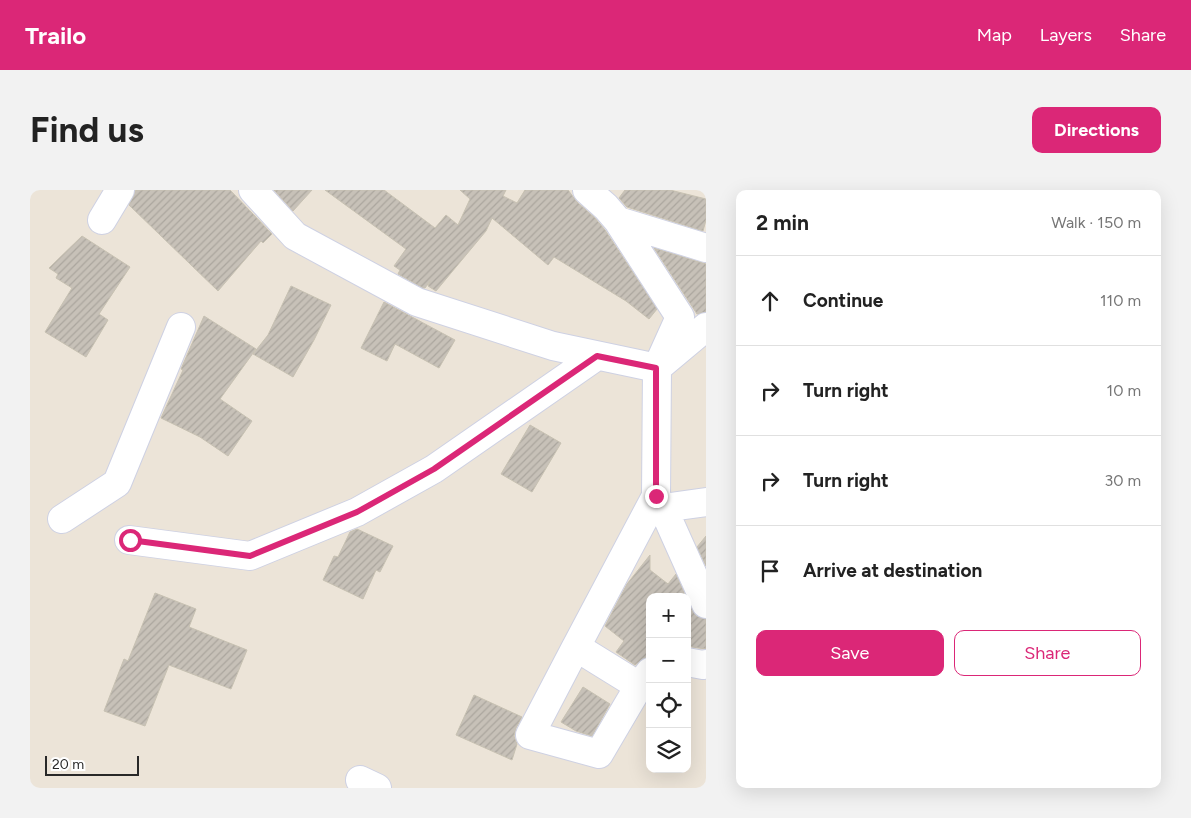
<!DOCTYPE html>
<html lang="en">
<head>
<meta charset="utf-8">
<style>
	:root { --surface:#fff; --page:#f2f2f2; --text:#222; --muted:#767676; --line:#e0e0e0; --accent:#db2777 }
	body { margin:0; font-family:Figtree,sans-serif; background:var(--page); color:var(--text) }
	.controls { position:absolute; right:15px; bottom:15px; display:grid; overflow:hidden; border-radius:10px; box-shadow:0 5px 20px #0002 }
	.controls button { width:45px; height:45px; display:grid; place-items:center; padding:0; border:0; border-bottom:1px solid var(--line); background:var(--surface); color:var(--text); font:25px sans-serif }
	.scale { position:absolute; left:15px; bottom:12px; width:94px; box-sizing:border-box; padding-left:5px; border:2px solid #282828; border-top:0; font-size:14px; line-height:18px; white-space:nowrap; color:#282828; -webkit-text-stroke:4px #fff; paint-order:stroke }
	.stop { position:absolute; width:15px; height:15px; margin:-11px; border:4px solid #db2777; border-radius:50%; background:#fff }
	.stop.end { background:#db2777; border-color:#fff; box-shadow:0 1px 5px #0008 }
	.list { margin:0; padding:0; list-style:none }
	h2 { display:flex; justify-content:space-between; align-items:center; height:65px; margin:0; padding:0 20px; font-size:21px }
	h2 small { font-size:16px; font-weight:400; color:var(--muted) }
	.list li { display:grid; grid-template-columns:32px 1fr auto; gap:15px; align-items:center; box-sizing:border-box; height:90px; padding:0 20px; border-top:1px solid var(--line) }
	.list b { display:block; font-size:19px; white-space:nowrap }
	.list em { font-size:16px; font-style:normal; color:var(--muted) }
	.actions { display:flex; gap:10px; padding:15px 20px }
	.actions a { flex:1; padding:11px 0; border:1px solid var(--accent); border-radius:10px; text-align:center; font-size:18px; color:var(--accent) }
	.actions .main { background:var(--accent); color:#fff }
	.icon { flex:none; width:28px; height:28px; fill:none; stroke:currentColor; stroke-width:2; stroke-linecap:round; stroke-linejoin:round }
	.map { position:relative; flex:none; width:676px; height:598px; overflow:hidden; border-radius:10px }
	header { display:flex; align-items:center; gap:30px; box-sizing:border-box; height:70px; padding:0 25px; background:var(--accent); color:#fff }
	header strong { font-size:24px }
	nav { display:flex; gap:28px; margin-inline-start:auto; font-size:18px }
	.intro { display:flex; align-items:center; justify-content:space-between; box-sizing:border-box; height:120px; padding:0 30px }
	h1 { margin:0; font-size:35px }
	.button { padding:12px 22px; border-radius:10px; background:var(--accent); color:#fff; font-size:18px; font-weight:700 }
	main { display:flex; gap:30px; padding:0 30px }
	aside { flex:1; background:var(--surface); border-radius:10px; box-shadow:0 5px 20px #0002 }
	.map>svg:first-child { display:block }
</style>
</head>
<body>
<header>
<strong>Trailo</strong>
<nav><a>Map</a><a>Layers</a><a>Share</a></nav>
</header>
<div class="intro"><h1>Find us</h1><a class="button">Directions</a></div>
<main>
<div class="map">
<svg width="676" height="598" viewBox="0 0 676 598">
	<defs>
		<pattern id="building-hatch" width="6" height="6" patternUnits="userSpaceOnUse" patternTransform="scale(1.25)"><rect width="6" height="6" fill="#c7c1b8"/><path d="M-1 1l2-2M0 6l6-6M5 7l2-2" fill="none" stroke="#aba69e"/></pattern>
	</defs>
	<rect width="100%" height="100%" fill="#ece4d8"/>
	<path fill="url(#building-hatch)" stroke="#c7c1b2" d="M106,0H200L242,44L233,53L231,51L188,101L99,15Z
		M244,0H282L263,21Z
		M295,0H354L405,38L416,25L428,35L440,9L430,0H476L473,6L487,13L495,0H538L547,12L565,28L575,40L627,119L619,129L596,111L524,67L518,75L462,28L456,41L406,101L398,96L400,91L395,98H393L368,84L370,80L364,76L376,59Z
		M595,0H640L676,9V30L673,41L597,17L589,8Z
		M52,46L100,77L69,124L78,130L56,167L15,142L42,98L26,88L28,84L19,78Z
		M624,58L676,74V122L667,124Z
		M261,96L301,115L284,150L263,187L223,164L238,145Z
		M354,112L425,150L409,178L365,154L357,171L331,158Z
		M174,126L226,159L190,209L222,231L198,266L170,247L131,228L153,180L151,179Z
		M500,235L531,253L502,302L471,284Z
		M327,339L363,356L350,382L346,380L333,409L293,390L304,366L308,367L320,342Z
		M676,346V376L667,357Z
		M620,365V380L638,394L646,384L656,407H620V467L614,468L605,475L586,462L594,451L575,436L597,394Z
		M125,403L166,419L159,437L217,460L201,499L139,475L115,536L74,521L94,469L98,471Z
		M657,410L666,426L676,429V459L662,457L657,453Z
		M553,497L580,514L562,546L546,541L531,532Z
		M444,505L492,527L486,538L484,546L487,554L482,570L426,545Z"/>
	<g fill="none" stroke-linecap="round" stroke-linejoin="round">
		<defs>
			<path id="minor" d="M223,0L265,46L387,112L523,156L627,178L676,137
				M557,0L576,17L588,31L650,127L627,178L626,306L633,318
				M72,30L90,0
				M588,31L676,58
				M676,312L633,318L676,414
				M32,329L87,293L151,137
				M99,350L220,366L327,322L404,279L567,166
				M546,457L626,306
				M657,472L673,475L676,474
				M609,496L546,457L500,545L569,564L609,496L620,482
				M330,590L347,598"/>
		</defs>
		<use href="#minor" stroke="#ced1e3" stroke-width="30"/>
		<use href="#minor" stroke="#fff" stroke-width="28"/>
	</g>
	<g fill="none" stroke-linecap="round" stroke-linejoin="round">
		<path stroke="#db2777" stroke-width="6" d="M100,350L220,366L327,322L404,279L567,166L626,178V306"/>
	</g>
</svg>
<div class="controls">
<button>+</button>
<button>−</button>
<button><svg class="icon" aria-label="locate" viewBox="0 0 24 24"><circle cx="12" cy="12" r="6"/><path d="M12 2v4M12 18v4M2 12h4M18 12h4"/></svg></button>
<button><svg class="icon" aria-label="layers" viewBox="0 0 24 24"><path d="M12 4l9 5-9 5-9-5zM3 14l9 5 9-5"/></svg></button>
</div>
<div class="scale">20 m</div>
<div class="stop" style="left:100px;top:350px"></div>
<div class="stop end" style="left:626px;top:306px"></div>
</div>
<aside>
<h2>2 min<small>Walk · 150 m</small></h2>
<ul class="list">
<li><svg class="icon" aria-label="ahead" viewBox="0 0 24 24"><path d="M12 20V5M6 11l6-6 6 6"/></svg><div><b>Continue</b></div><em>110 m</em></li>
<li><svg class="icon" aria-label="right" viewBox="0 0 24 24"><path d="M7 20v-9h11M14 6l5 5-5 5"/></svg><div><b>Turn right</b></div><em>10 m</em></li>
<li><svg class="icon" aria-label="right" viewBox="0 0 24 24"><path d="M7 20v-9h11M14 6l5 5-5 5"/></svg><div><b>Turn right</b></div><em>30 m</em></li>
<li><svg class="icon" aria-label="arrive" viewBox="0 0 24 24"><path d="M6 21V4h12l-3 4 3 4H6"/></svg><div><b>Arrive at destination</b></div></li>
</ul>
<div class="actions"><a class="main">Save</a><a>Share</a></div>
</aside>
</main>
</body>
</html>
